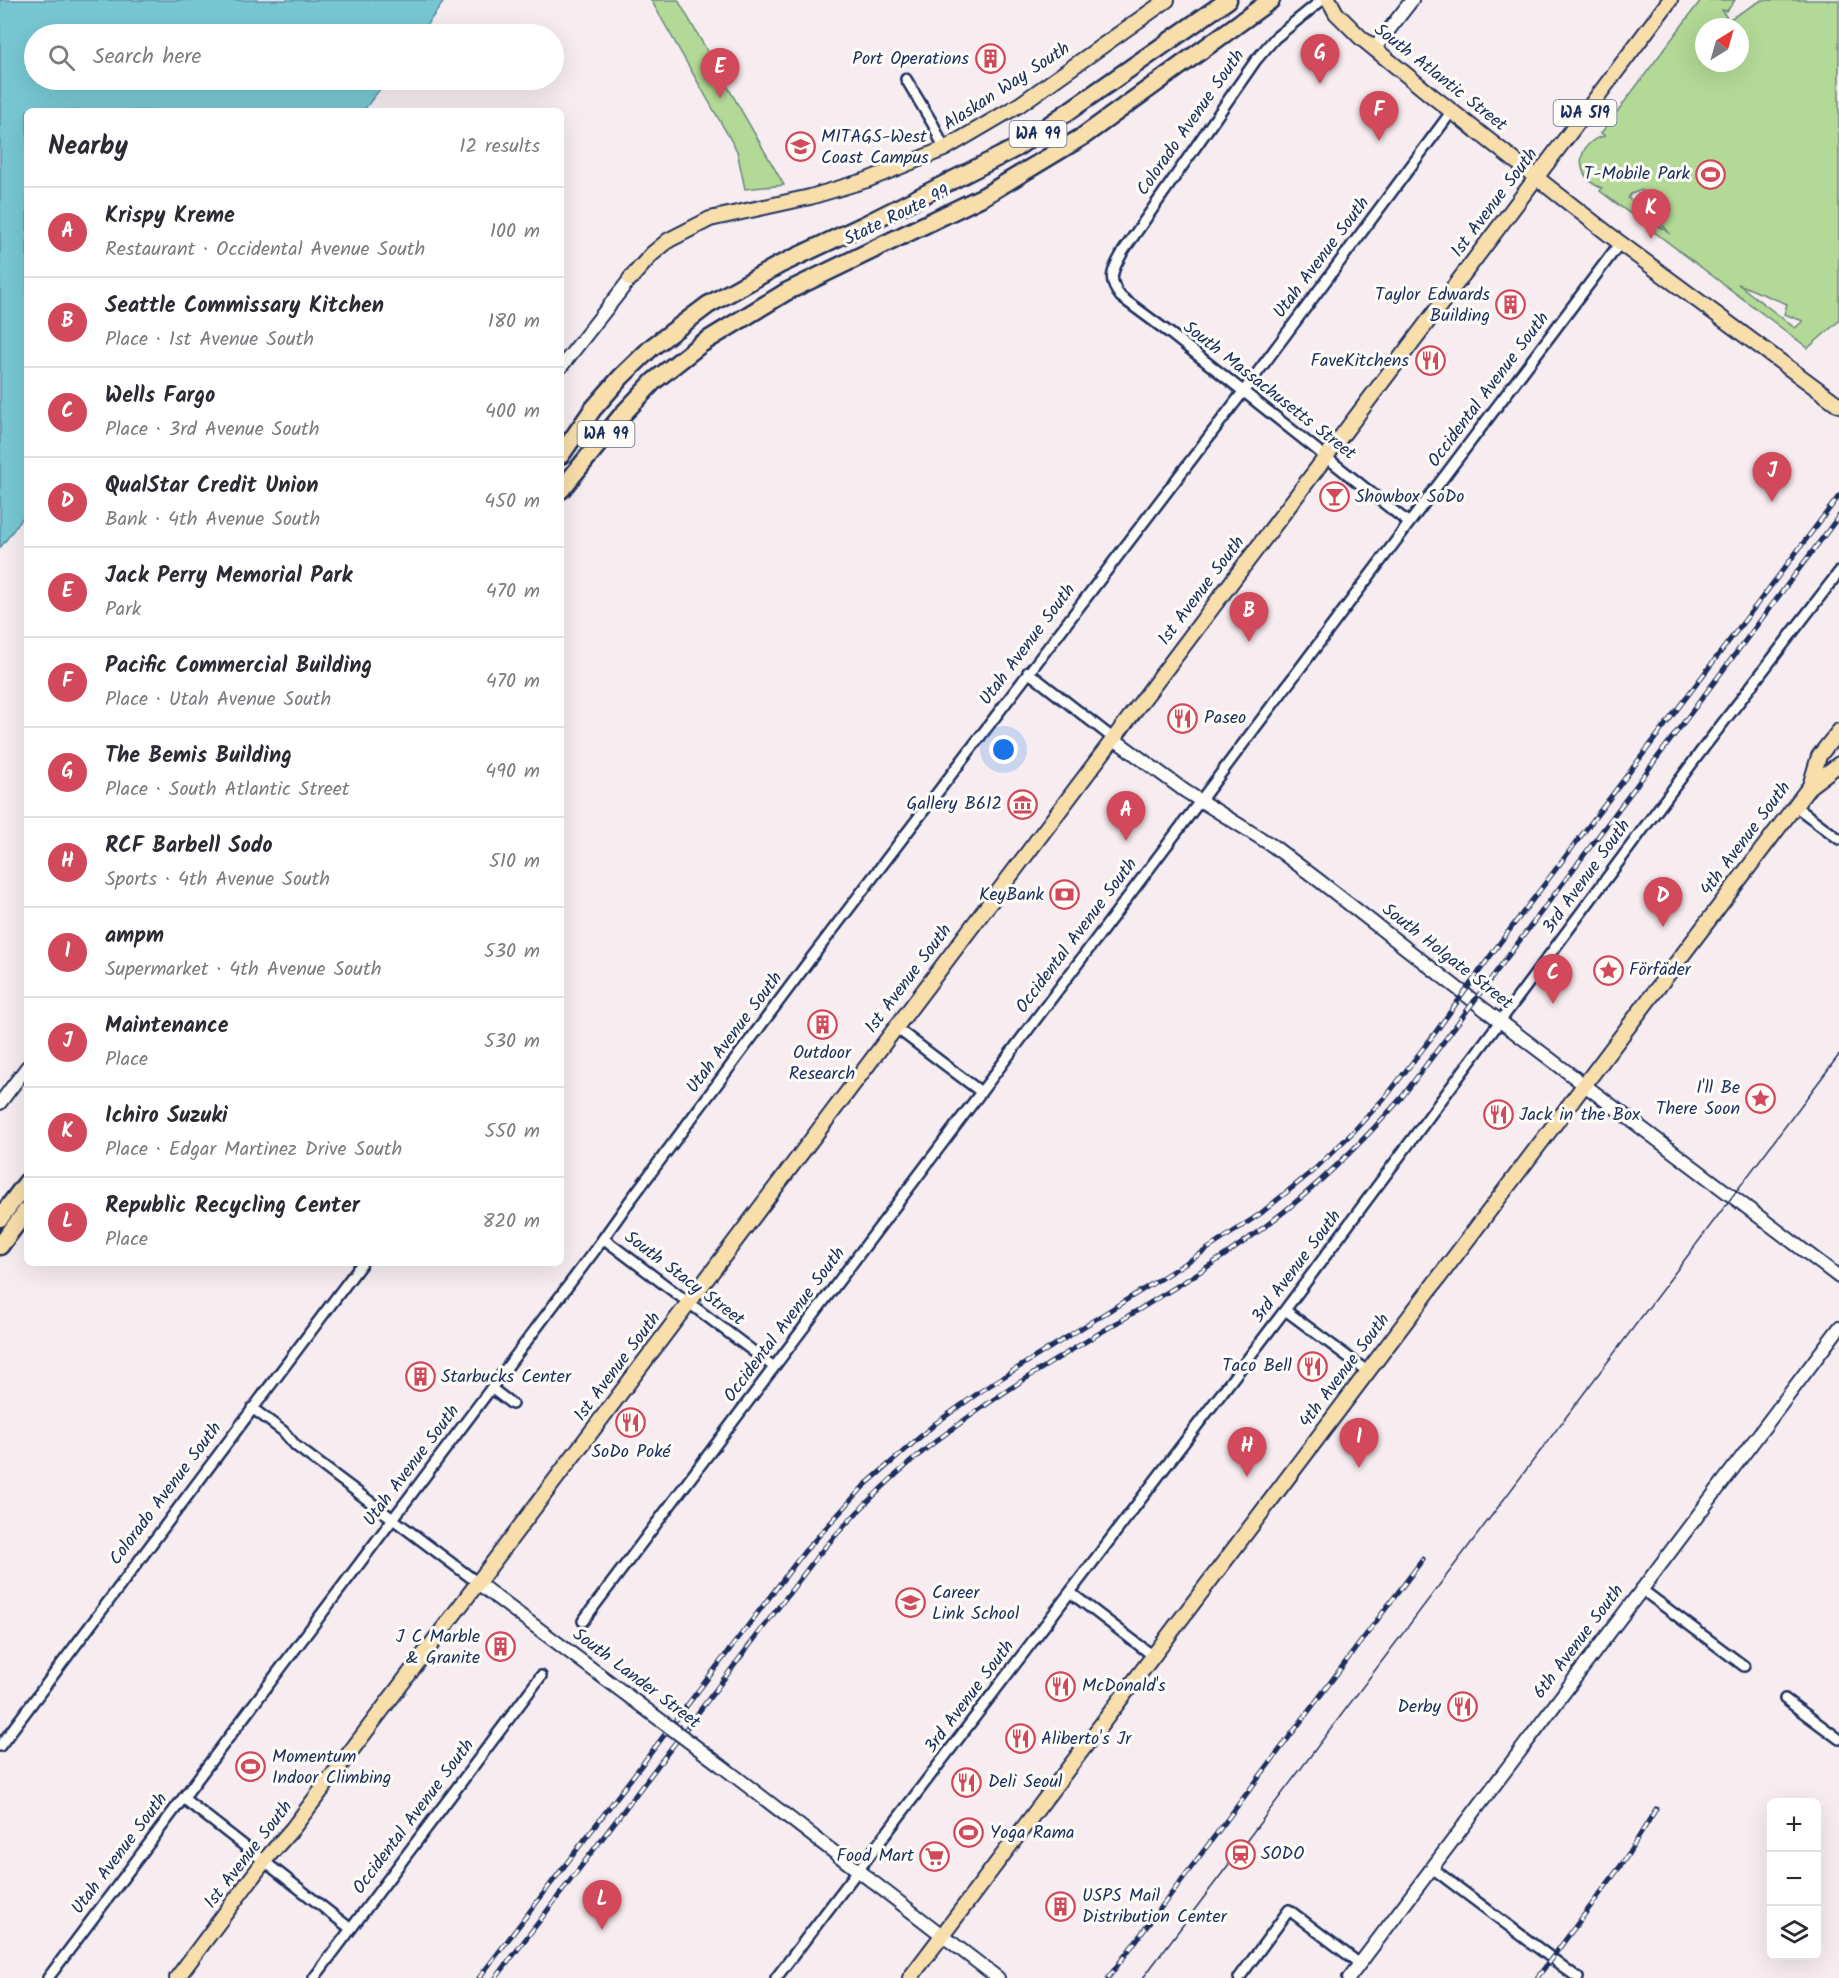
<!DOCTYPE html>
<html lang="en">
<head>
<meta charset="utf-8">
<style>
	:root { --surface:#fff; --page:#f7f7f7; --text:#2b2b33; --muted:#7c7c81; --line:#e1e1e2; --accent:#d1495b }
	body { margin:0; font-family:Kalam,sans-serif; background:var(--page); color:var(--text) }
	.controls { position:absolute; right:18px; bottom:18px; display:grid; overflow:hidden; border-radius:9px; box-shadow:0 6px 24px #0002 }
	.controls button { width:54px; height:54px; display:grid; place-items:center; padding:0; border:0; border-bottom:2px solid var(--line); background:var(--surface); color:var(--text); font:30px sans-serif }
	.compass { position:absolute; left:1695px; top:18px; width:54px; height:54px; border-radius:50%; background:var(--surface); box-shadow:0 6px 24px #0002; rotate:37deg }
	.you { position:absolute; left:1004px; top:750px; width:21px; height:21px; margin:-15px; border:4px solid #fff; border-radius:50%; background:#1a73e8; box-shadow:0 0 0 9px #1a73e833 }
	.badge { display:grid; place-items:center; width:39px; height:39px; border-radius:50%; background:var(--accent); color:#fff; font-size:20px; font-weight:700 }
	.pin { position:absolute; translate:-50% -50px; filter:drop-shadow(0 2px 3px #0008) }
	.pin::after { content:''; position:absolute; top:32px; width:21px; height:18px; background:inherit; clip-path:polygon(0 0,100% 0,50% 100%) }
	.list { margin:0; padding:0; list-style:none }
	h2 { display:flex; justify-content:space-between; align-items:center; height:78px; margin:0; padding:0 24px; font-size:26px }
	h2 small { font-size:20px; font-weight:400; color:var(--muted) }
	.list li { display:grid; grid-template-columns:39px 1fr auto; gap:18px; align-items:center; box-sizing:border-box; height:90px; padding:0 24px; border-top:2px solid var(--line) }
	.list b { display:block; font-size:22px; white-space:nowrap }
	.list p { margin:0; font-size:20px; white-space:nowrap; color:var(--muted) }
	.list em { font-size:20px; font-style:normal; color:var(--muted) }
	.icon { flex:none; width:33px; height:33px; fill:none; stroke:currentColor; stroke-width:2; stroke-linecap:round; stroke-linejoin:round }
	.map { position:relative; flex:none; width:1839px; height:1978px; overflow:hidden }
	.search { position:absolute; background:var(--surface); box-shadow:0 6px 24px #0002; left:24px; top:24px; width:540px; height:66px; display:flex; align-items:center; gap:15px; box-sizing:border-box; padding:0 21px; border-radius:33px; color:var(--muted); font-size:22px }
	.panel { position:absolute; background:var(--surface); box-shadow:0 6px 24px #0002; left:24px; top:108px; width:540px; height:1158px; border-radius:9px }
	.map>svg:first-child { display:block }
</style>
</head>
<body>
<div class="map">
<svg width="1839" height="1978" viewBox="0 0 1839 1978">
	<rect width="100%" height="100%" fill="#f7edf0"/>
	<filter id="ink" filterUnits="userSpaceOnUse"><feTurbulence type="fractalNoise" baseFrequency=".0167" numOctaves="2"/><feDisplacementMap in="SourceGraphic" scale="12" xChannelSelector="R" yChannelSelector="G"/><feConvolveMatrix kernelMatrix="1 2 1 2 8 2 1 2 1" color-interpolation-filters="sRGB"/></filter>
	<g filter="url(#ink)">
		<path fill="#b2d996" stroke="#66847a" stroke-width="1.5" fill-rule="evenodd" d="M651,0H678L784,185L745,189L737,151Z
			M1701,0H1735L1727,11L1722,10L1728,20L1762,0H1839V321L1808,348L1600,191L1602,188C1573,179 1575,141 1605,136L1601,133ZM1704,27H1740V63H1704ZM1642,190L1650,209L1648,212L1651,217L1654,215L1670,234L1637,209L1638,206L1628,198L1631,194ZM1738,284L1787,304L1784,314L1803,321L1795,328Z"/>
		<path fill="#77c7d2" stroke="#528aa4" stroke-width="1.5" d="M0,0H445L420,34H34V80H387L363,111H27V512L0,548Z"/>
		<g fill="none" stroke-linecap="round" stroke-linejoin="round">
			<defs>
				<path id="street" d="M1322,0L1275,38L1256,60L1124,250C1113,269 1106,279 1121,297L1171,334L1409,523
					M906,79L934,126L944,149
					M1028,672L1114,739
					M1795,806L1839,839
					M895,1027L981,1092
					M604,1239L774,1367
					M1285,1310L1367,1371
					M491,1388L512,1404
					M252,1408L283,1431L296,1446L478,1583
					M1641,1589L1744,1666
					M1071,1593L1152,1655
					M583,1621L1620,243
					M1785,1699L1839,1739
					M0,1746L362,1263
					M183,1798L351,1929
					M1432,1868L1578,1978
					M48,1978L595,1250L629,1202L809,961L1243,392L1452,111
					M314,1978L541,1676
					M776,1978L1285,1310L1702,750L1839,572
					M1239,1978L1289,1910L1360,1964"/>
				<path id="secondary" d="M1374,49L1412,0
					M561,367L630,279
					M1114,739L1185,791L1273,846L1317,879L1484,1009L1839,1277
					M0,1103L27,1067
					M478,1583L496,1597
					M723,1767L998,1978
					M1349,1978L1839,1328"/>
				<path id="primary" d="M1329,0L1336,13L1360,37L1431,95L1620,243L1839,405
					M630,279L652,254L669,240L710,219L810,197L867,180L944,149L1019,105L1167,0
					M1810,786L1819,756L1839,731
					M177,1978L265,1860L293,1828L1670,0
					M910,1978L1810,786L1839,764"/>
				<path id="highway" d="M561,455L593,409L621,377L652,347L708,305L779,265L864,225L1016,148L1228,0
					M561,490L622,415L654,381L701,344L786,292L984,196L1082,137L1271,0
					M0,1218L27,1182
					M0,1246L27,1210"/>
			</defs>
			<use href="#street" stroke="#1b2f5e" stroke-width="14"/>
			<use href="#secondary" stroke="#1b2f5e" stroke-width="16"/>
			<use href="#primary" stroke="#1b2f5e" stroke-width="18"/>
			<use href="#highway" stroke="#1b2f5e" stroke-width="21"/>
			<use href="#street" stroke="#fdfcf7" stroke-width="9"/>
			<use href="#secondary" stroke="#fdfcf7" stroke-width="12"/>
			<use href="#primary" stroke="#f8deab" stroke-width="14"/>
			<use href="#highway" stroke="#f8deab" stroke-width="16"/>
			<path stroke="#1b2f5e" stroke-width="1.5" d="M1143,1978L1839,1055"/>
			<defs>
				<path id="rail" d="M479,1978L804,1552L864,1486L936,1423L984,1389L1203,1252L1260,1214L1315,1169L1352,1133L1388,1094L1435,1033L1499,944L1839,496
					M496,1978L819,1554C860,1507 904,1463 955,1427C1054,1353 1168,1300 1267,1225C1317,1187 1361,1144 1402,1097L1839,516
					M1108,1978L1423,1559
					M1537,1978L1622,1864L1656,1809"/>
			</defs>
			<use href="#rail" stroke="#1b2f5e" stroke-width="5"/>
			<use href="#rail" stroke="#fdfcf7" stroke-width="3" stroke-dasharray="9" stroke-linecap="butt"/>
			<defs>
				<path id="secondary-bridge" d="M496,1597L723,1767"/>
			</defs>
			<use href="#secondary-bridge" stroke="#1b2f5e" stroke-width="16" stroke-linecap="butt"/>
			<use href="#secondary-bridge" stroke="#fdfcf7" stroke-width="12"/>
		</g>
	</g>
	<defs>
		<symbol id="building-ring" viewBox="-11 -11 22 22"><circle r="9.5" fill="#fdfcf7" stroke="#d1495b" stroke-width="1.5"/><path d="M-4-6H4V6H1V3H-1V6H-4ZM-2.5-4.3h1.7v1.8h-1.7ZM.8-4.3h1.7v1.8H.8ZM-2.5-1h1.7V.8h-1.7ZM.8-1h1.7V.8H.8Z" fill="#d1495b"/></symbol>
		<symbol id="university-ring" viewBox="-11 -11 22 22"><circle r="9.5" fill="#fdfcf7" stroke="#d1495b" stroke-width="1.5"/><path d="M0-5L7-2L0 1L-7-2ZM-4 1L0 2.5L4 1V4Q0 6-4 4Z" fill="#d1495b"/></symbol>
		<symbol id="stadium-ring" viewBox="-11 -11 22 22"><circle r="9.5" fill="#fdfcf7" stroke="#d1495b" stroke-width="1.5"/><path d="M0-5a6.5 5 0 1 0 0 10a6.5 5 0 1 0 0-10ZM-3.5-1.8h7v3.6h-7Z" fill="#d1495b"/></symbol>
		<symbol id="restaurant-ring" viewBox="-11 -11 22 22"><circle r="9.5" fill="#fdfcf7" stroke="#d1495b" stroke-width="1.5"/><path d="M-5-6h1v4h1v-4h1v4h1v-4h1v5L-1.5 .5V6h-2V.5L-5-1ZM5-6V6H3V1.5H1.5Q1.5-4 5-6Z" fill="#d1495b"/></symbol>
		<symbol id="bar-ring" viewBox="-11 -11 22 22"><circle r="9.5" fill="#fdfcf7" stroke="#d1495b" stroke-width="1.5"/><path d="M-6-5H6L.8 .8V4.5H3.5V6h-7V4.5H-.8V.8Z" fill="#d1495b"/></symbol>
		<symbol id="museum-ring" viewBox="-11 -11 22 22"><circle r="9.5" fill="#fdfcf7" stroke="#d1495b" stroke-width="1.5"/><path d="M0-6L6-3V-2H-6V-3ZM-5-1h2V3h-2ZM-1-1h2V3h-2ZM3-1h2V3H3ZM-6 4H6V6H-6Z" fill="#d1495b"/></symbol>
		<symbol id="bank-ring" viewBox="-11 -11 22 22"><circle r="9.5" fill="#fdfcf7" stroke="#d1495b" stroke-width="1.5"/><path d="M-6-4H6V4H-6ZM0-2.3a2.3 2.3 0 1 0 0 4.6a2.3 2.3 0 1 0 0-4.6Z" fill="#d1495b"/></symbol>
		<symbol id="sight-ring" viewBox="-11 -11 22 22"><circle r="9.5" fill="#fdfcf7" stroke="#d1495b" stroke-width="1.5"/><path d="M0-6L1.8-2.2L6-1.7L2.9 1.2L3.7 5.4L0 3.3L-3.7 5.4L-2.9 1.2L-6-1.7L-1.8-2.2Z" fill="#d1495b"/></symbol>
		<symbol id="school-ring" viewBox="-11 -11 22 22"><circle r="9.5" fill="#fdfcf7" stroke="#d1495b" stroke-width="1.5"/><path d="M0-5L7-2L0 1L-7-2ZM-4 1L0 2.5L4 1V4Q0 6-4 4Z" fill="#d1495b"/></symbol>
		<symbol id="station-ring" viewBox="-11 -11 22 22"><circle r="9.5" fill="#fdfcf7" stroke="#d1495b" stroke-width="1.5"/><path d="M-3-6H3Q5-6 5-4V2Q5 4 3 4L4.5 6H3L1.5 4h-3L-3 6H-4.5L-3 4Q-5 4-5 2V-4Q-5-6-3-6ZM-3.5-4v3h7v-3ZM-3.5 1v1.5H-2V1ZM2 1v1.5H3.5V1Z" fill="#d1495b"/></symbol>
		<symbol id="supermarket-ring" viewBox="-11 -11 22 22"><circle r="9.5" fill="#fdfcf7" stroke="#d1495b" stroke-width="1.5"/><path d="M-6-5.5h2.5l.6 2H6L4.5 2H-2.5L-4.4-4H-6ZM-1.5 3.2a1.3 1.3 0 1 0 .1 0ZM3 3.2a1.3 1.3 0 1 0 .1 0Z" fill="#d1495b"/></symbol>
	</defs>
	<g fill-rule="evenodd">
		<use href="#building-ring" x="974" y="42" width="33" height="33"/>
		<use href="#university-ring" x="784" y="130" width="33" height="33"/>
		<use href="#stadium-ring" x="1694" y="158" width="33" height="33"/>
		<use href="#building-ring" x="1494" y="288" width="33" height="33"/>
		<use href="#restaurant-ring" x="1414" y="344" width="33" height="33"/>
		<use href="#bar-ring" x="1318" y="480" width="33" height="33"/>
		<use href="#restaurant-ring" x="1166" y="702" width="33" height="33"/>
		<use href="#museum-ring" x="1006" y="788" width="33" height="33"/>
		<use href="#bank-ring" x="1048" y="878" width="33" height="33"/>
		<use href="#sight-ring" x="1592" y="954" width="33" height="33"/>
		<use href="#building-ring" x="806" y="1008" width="33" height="33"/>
		<use href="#sight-ring" x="1744" y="1082" width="33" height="33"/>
		<use href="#restaurant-ring" x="1482" y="1098" width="33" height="33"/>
		<use href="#restaurant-ring" x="1296" y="1350" width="33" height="33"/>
		<use href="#building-ring" x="404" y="1360" width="33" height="33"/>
		<use href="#restaurant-ring" x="614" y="1406" width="33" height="33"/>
		<use href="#school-ring" x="894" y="1586" width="33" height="33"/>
		<use href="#building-ring" x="484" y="1630" width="33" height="33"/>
		<use href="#restaurant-ring" x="1044" y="1670" width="33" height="33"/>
		<use href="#restaurant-ring" x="1446" y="1690" width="33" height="33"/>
		<use href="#restaurant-ring" x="1004" y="1722" width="33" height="33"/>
		<use href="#stadium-ring" x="234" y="1750" width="33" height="33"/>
		<use href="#restaurant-ring" x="950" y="1766" width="33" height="33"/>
		<use href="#stadium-ring" x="952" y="1816" width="33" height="33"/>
		<use href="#station-ring" x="1224" y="1838" width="33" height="33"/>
		<use href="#supermarket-ring" x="918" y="1840" width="33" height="33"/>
		<use href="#building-ring" x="1044" y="1890" width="33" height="33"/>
	</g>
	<g text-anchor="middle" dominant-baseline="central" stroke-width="6" stroke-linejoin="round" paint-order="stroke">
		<g fill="#fdfcf7" stroke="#5f6c8c" stroke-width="1.5">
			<rect x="1553.5" y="100" width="63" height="26" rx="4.5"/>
			<rect x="1009.5" y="121" width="57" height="26" rx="4.5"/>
			<rect x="577.5" y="421" width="57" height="26" rx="4.5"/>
		</g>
		<g font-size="16" font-weight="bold" fill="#1b2f5e">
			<text x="1585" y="113">WA 519</text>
			<text x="1038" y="134">WA 99</text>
			<text x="606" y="434">WA 99</text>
		</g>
		<g font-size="18" fill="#1b2f5e" stroke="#fdfcf7" text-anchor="start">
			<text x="969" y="59" text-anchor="end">Port Operations</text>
			<text x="821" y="137">MITAGS-West<tspan x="821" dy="21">Coast Campus</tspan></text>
			<text x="1690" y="174" text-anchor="end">T-Mobile Park</text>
			<text x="1490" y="295" text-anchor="end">Taylor Edwards<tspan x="1490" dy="21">Building</tspan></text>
			<text x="1409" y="361" text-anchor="end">FaveKitchens</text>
			<text x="1355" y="497">Showbox SoDo</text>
			<text x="1204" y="718">Paseo</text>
			<text x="1002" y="804" text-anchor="end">Gallery B612</text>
			<text x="1044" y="895" text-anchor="end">KeyBank</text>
			<text x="1629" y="970">Förfäder</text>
			<text x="822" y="1053" text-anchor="middle">Outdoor<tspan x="822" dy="21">Research</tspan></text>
			<text x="1740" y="1088" text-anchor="end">I'll Be<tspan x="1740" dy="21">There Soon</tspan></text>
			<text x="1519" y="1115">Jack in the Box</text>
			<text x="1292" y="1366" text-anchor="end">Taco Bell</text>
			<text x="441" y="1377">Starbucks Center</text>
			<text x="631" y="1452" text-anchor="middle">SoDo Poké</text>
			<text x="932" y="1593">Career<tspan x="932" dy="21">Link School</tspan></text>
			<text x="480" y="1637" text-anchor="end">J C Marble<tspan x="480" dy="21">&amp; Granite</tspan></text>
			<text x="1082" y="1686">McDonald's</text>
			<text x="1441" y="1707" text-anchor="end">Derby</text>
			<text x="1041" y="1739">Aliberto's Jr</text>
			<text x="272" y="1757">Momentum<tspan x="272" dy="21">Indoor Climbing</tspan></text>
			<text x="988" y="1782">Deli Seoul</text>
			<text x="990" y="1833">Yoga Rama</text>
			<text x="1261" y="1854">SODO</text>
			<text x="914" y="1856" text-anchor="end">Food Mart</text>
			<text x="1082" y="1896">USPS Mail<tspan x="1082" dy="21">Distribution Center</tspan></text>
		</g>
		<g font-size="18" fill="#1b2f5e" stroke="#fdfcf7">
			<text transform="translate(1440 78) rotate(38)">South Atlantic Street</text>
			<text transform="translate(1007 87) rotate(-33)">Alaskan Way South</text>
			<text transform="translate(1191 123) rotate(-55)">Colorado Avenue South</text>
			<text transform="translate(1495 203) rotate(-53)">1st Avenue South</text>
			<text transform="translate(897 216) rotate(-26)">State Route 99</text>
			<text transform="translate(1322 258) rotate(-53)">Utah Avenue South</text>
			<text transform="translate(1489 390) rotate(-53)">Occidental Avenue South</text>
			<text transform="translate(1269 391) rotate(38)">South Massachusetts Street</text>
			<text transform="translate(1202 591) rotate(-53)">1st Avenue South</text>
			<text transform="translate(1028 645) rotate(-53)">Utah Avenue South</text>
			<text transform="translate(1746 839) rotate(-53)">4th Avenue South</text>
			<text transform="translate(1587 877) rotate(-54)">3rd Avenue South</text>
			<text transform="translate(1077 936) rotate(-53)">Occidental Avenue South</text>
			<text transform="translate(1447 957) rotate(38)">South Holgate Street</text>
			<text transform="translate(909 979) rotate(-53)">1st Avenue South</text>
			<text transform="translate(735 1033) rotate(-53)">Utah Avenue South</text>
			<text transform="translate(1297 1267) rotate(-53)">3rd Avenue South</text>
			<text transform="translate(684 1279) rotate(37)">South Stacy Street</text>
			<text transform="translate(785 1325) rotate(-53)">Occidental Avenue South</text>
			<text transform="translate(618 1367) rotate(-53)">1st Avenue South</text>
			<text transform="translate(1345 1371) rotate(-53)">4th Avenue South</text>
			<text transform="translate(412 1466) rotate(-53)">Utah Avenue South</text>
			<text transform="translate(166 1494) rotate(-53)">Colorado Avenue South</text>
			<text transform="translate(1579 1642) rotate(-53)">6th Avenue South</text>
			<text transform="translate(636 1679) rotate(37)">South Lander Street</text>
			<text transform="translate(970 1697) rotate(-53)">3rd Avenue South</text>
			<text transform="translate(414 1817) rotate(-53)">Occidental Avenue South</text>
			<text transform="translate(120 1854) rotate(-53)">Utah Avenue South</text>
			<text transform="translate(249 1855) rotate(-52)">1st Avenue South</text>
		</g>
	</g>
</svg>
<div class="controls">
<button>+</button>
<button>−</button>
<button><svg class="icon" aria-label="layers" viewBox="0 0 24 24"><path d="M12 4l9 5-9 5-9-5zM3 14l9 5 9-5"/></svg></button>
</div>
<svg class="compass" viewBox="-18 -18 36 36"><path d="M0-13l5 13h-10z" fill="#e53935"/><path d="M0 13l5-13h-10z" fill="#7c7c81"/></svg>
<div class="you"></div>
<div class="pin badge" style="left:1126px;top:841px">A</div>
<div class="pin badge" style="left:1249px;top:642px">B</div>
<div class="pin badge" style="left:1553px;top:1004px">C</div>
<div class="pin badge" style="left:1663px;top:927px">D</div>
<div class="pin badge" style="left:720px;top:98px">E</div>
<div class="pin badge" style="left:1379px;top:141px">F</div>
<div class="pin badge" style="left:1320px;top:84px">G</div>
<div class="pin badge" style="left:1247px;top:1477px">H</div>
<div class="pin badge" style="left:1359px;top:1468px">I</div>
<div class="pin badge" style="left:1772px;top:502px">J</div>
<div class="pin badge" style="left:1651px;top:239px">K</div>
<div class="pin badge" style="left:602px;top:1930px">L</div>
<div class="search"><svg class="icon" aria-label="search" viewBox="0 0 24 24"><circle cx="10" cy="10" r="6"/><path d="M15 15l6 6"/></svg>Search here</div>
<section class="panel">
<h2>Nearby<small>12 results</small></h2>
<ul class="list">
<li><span class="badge">A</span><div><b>Krispy Kreme</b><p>Restaurant · Occidental Avenue South</p></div><em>100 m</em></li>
<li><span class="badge">B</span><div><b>Seattle Commissary Kitchen</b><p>Place · 1st Avenue South</p></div><em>180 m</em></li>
<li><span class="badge">C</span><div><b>Wells Fargo</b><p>Place · 3rd Avenue South</p></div><em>400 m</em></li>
<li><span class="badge">D</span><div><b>QualStar Credit Union</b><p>Bank · 4th Avenue South</p></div><em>450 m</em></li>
<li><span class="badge">E</span><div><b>Jack Perry Memorial Park</b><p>Park</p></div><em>470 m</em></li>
<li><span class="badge">F</span><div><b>Pacific Commercial Building</b><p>Place · Utah Avenue South</p></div><em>470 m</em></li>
<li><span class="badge">G</span><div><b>The Bemis Building</b><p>Place · South Atlantic Street</p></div><em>490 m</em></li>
<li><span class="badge">H</span><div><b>RCF Barbell Sodo</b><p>Sports · 4th Avenue South</p></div><em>510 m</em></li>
<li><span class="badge">I</span><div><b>ampm</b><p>Supermarket · 4th Avenue South</p></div><em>530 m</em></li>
<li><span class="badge">J</span><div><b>Maintenance</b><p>Place</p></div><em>530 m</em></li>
<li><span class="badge">K</span><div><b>Ichiro Suzuki</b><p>Place · Edgar Martinez Drive South</p></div><em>550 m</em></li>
<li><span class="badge">L</span><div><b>Republic Recycling Center</b><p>Place</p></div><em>820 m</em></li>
</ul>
</section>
</div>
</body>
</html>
